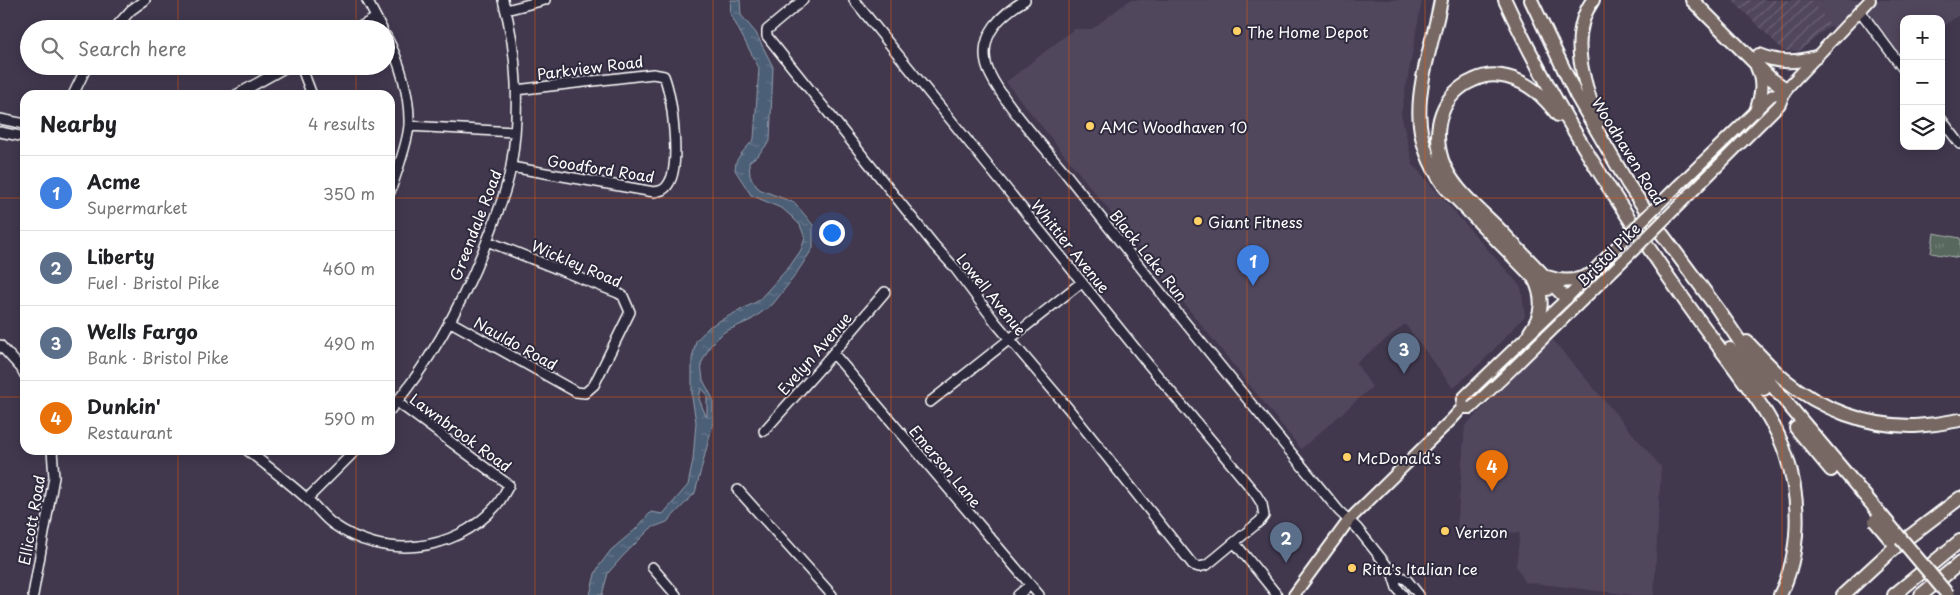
<!DOCTYPE html>
<html lang="en">
<head>
<meta charset="utf-8">
<style>
	:root { --surface:#fff; --page:#f2f2f2; --text:#202124; --muted:#757577; --line:#e0e0e0; --accent:#847042 }
	body { margin:0; font-family:"Playpen Sans",sans-serif; background:var(--page); color:var(--text) }
	.controls { position:absolute; right:15px; top:15px; display:grid; overflow:hidden; border-radius:10px; box-shadow:0 2px 12px #0003 }
	.controls button { width:45px; height:45px; display:grid; place-items:center; padding:0; border:0; border-bottom:1px solid var(--line); background:var(--surface); color:var(--text); font:25px sans-serif }
	.you { position:absolute; left:831px; top:232px; width:18px; height:18px; margin:-12px; border:4px solid #fff; border-radius:50%; background:#1a73e8; box-shadow:0 0 0 8px #1a73e833 }
	.badge { display:grid; place-items:center; width:32px; height:32px; border-radius:50%; background:var(--accent); color:#fff; font-size:16px; font-weight:700 }
	.pin { position:absolute; translate:-50% -41px; filter:drop-shadow(0 1px 2px #0008) }
	.pin::after { content:''; position:absolute; top:26px; width:18px; height:15px; background:inherit; clip-path:polygon(0 0,100% 0,50% 100%) }
	.list { margin:0; padding:0; list-style:none }
	h2 { display:flex; justify-content:space-between; align-items:center; height:65px; margin:0; padding:0 20px; font-size:21px }
	h2 small { font-size:16px; font-weight:400; color:var(--muted) }
	.list li { display:grid; grid-template-columns:32px 1fr auto; gap:15px; align-items:center; box-sizing:border-box; height:75px; padding:0 20px; border-top:1px solid var(--line) }
	.list b { display:block; font-size:19px; white-space:nowrap }
	.list p { margin:0; font-size:16px; white-space:nowrap; color:var(--muted) }
	.list em { font-size:16px; font-style:normal; color:var(--muted) }
	.icon { flex:none; width:28px; height:28px; fill:none; stroke:currentColor; stroke-width:2; stroke-linecap:round; stroke-linejoin:round }
	.map { position:relative; flex:none; width:1960px; height:595px; overflow:hidden }
	.search { position:absolute; background:var(--surface); box-shadow:0 2px 12px #0003; left:20px; top:20px; width:375px; height:55px; display:flex; align-items:center; gap:12px; box-sizing:border-box; padding:0 18px; border-radius:28px; color:var(--muted); font-size:19px }
	.panel { position:absolute; background:var(--surface); box-shadow:0 2px 12px #0003; left:20px; top:90px; width:375px; height:365px; border-radius:15px }
	.map>svg:first-child { display:block }
</style>
</head>
<body>
<div class="map">
<svg width="1960" height="595" viewBox="0 0 1960 595">
	<defs>
		<pattern id="industrial-furrows" width="10" height="10" patternUnits="userSpaceOnUse" patternTransform="scale(1.25)"><rect width="10" height="10" fill="#51465d"/><path d="M-1 1l2-2M0 10L10 0M9 11l2-2" fill="none" stroke="#6b6275"/></pattern>
		<pattern id="park-tufts" width="24" height="20" patternUnits="userSpaceOnUse" patternTransform="scale(1.25)"><rect width="24" height="20" fill="#59685f"/><path d="M3 7l-1-3M5 7V3M7 7l1-3M15 17l-1-3M17 17v-4M19 17l1-3" fill="none" stroke="#727f77"/></pattern>
		<pattern id="water-ripples" width="26" height="14" patternUnits="userSpaceOnUse" patternTransform="scale(1.25)"><rect width="26" height="14" fill="#4c5f77"/><path d="M2 4q2-2 4 0t4 0M15 11q2-2 4 0t4 0" fill="none" stroke="#67778b"/></pattern>
	</defs>
	<rect width="100%" height="100%" fill="#41384e"/>
	<filter id="ink" filterUnits="userSpaceOnUse"><feTurbulence type="fractalNoise" baseFrequency=".02" numOctaves="2"/><feDisplacementMap in="SourceGraphic" scale="10" xChannelSelector="R" yChannelSelector="G"/><feConvolveMatrix kernelMatrix="1 2 1 2 8 2 1 2 1" color-interpolation-filters="sRGB"/></filter>
	<g filter="url(#ink)">
		<path fill="#51465d" d="M1130,0H1422L1401,114L1413,165L1521,287L1525,316L1483,361L1453,388L1405,324L1356,363L1372,387L1301,449L1006,82L1074,29H1092Z
			M1811,0H1960V14L1941,28V19H1904V57L1899,60L1866,16L1842,40Z
			M1552,339L1661,467L1654,595H1632L1525,582L1516,566L1520,533L1457,528L1465,426Z"/>
		<path fill="url(#industrial-furrows)" d="M1732,0H1811L1831,25L1799,51H1784Z"/>
		<path fill="url(#park-tufts)" stroke="#acb4af" d="M1934,233L1960,238V258L1931,253Z"/>
		<path fill="url(#water-ripples)" stroke="#949fad" fill-rule="evenodd" d="M731,0H740L741,15L756,33L773,67L770,141L758,155L749,162L750,176L757,187L761,190L795,203L813,225V248L794,277L773,304L751,320L724,332L710,346L701,364L703,380L713,399V423L695,493L667,522L651,528L623,556L608,573L602,595H590L595,574L599,566L611,550L636,529L651,512L663,514L688,485L693,460L696,422L692,397V359L696,341L709,327L719,321L758,301L790,266L801,250L805,238L800,225L793,218L783,209L751,195L735,170L736,162L740,155L754,139L759,68L730,13ZM701,388L707,394V416H706L699,399Z"/>
		<g fill="none" stroke-linecap="round" stroke-linejoin="round">
			<defs>
				<path id="minor" d="M367,0L382,29
					M803,0L767,30V36L934,245L954,267L996,323L1068,408L1193,565L1199,567L1207,565L1260,521L1264,516L1262,504L1255,493L1148,364L854,0
					M1025,0C1002,14 980,33 986,63C991,89 1044,147 1063,170C1154,285 1246,398 1339,511L1357,528L1392,572L1407,580L1419,595
					M506,10L545,0
					M1860,11L1904,70
					M114,29L131,10L145,0
					M356,29L376,18
					M386,36C400,61 410,96 409,125C408,142 396,175 390,192
					M301,66L312,95
					M73,95L87,66
					M236,95L288,66
					M0,119L25,124
					M1941,119L1960,144
					M409,126L514,132
					M0,132L25,137
					M511,167L654,192C661,191 665,190 669,183C681,164 672,97 664,76L653,74L516,90
					M449,321L576,392L585,393L594,385L630,312L623,296L618,293L487,241
					M0,345L21,368L25,375
					M833,353L1039,595
					M930,402L1082,282
					M390,410C435,357 468,292 492,228C499,208 508,187 511,166C520,113 518,52 503,0
					M764,431L822,366L885,292
					M247,450C267,466 287,481 306,498C316,506 323,517 333,524C383,560 454,553 495,507C501,501 505,492 509,485L397,402
					M738,490L832,595
					M307,499L356,450
					M1235,543L1277,595
					M652,567L676,595
					M1392,572L1397,588L1403,595
					M33,595L54,477L52,450
					M1018,595L1030,585"/>
				<path id="major" d="M1657,206L1771,96L1786,89
					M1665,219L1780,104L1786,89L1870,0
					M1462,408H1471L1503,378L1638,246
					M1294,595L1349,520L1452,419L1462,408L1463,398L1468,393L1562,303L1629,234"/>
				<path id="highway" d="M1441,0C1428,70 1397,122 1446,188L1534,278L1547,289
					M1505,0C1553,105 1617,203 1683,298C1702,325 1722,351 1741,377C1759,402 1777,426 1786,455C1801,499 1801,553 1780,595
					M1531,0L1576,95L1628,184L1662,234L1717,308L1760,371L1881,515
					M1593,0C1567,36 1584,84 1598,122
					M1692,0L1770,78L1786,89
					M1759,55C1779,63 1795,63 1816,57
					M1756,111C1762,95 1764,82 1757,67
					M1558,115C1544,97 1530,83 1507,77C1496,74 1484,75 1474,80C1441,94 1432,128 1442,160C1451,187 1477,207 1497,227C1520,251 1543,275 1566,298
					M1547,277C1561,282 1574,282 1587,276
					M1530,332C1543,314 1544,298 1534,278
					M1747,342C1759,354 1771,368 1784,379C1820,409 1868,427 1915,426C1930,425 1945,423 1960,420
					M1730,349L1764,389
					M1796,428L1831,470
					M1843,595L1893,549L1960,498
					M1894,595L1960,541
					M1921,595L1960,563"/>
			</defs>
			<use href="#minor" stroke="#fff" stroke-width="12"/>
			<use href="#major" stroke="#fff" stroke-width="14"/>
			<use href="#highway" stroke="#fff" stroke-width="16"/>
			<use href="#minor" stroke="#2f2a3d" stroke-width="9"/>
			<use href="#major" stroke="#776864" stroke-width="10"/>
			<use href="#highway" stroke="#776864" stroke-width="12"/>
			<defs>
				<path id="major-bridge" d="M1629,234L1657,206
					M1638,246L1665,219"/>
				<path id="highway-bridge" d="M1881,515L1948,595
					M1875,521L1891,540"/>
			</defs>
			<use href="#major-bridge" stroke="#fff" stroke-width="14" stroke-linecap="butt"/>
			<use href="#highway-bridge" stroke="#fff" stroke-width="16" stroke-linecap="butt"/>
			<use href="#major-bridge" stroke="#776864" stroke-width="10"/>
			<use href="#highway-bridge" stroke="#776864" stroke-width="12"/>
		</g>
	</g>
	<path fill="none" stroke="#e8590c" stroke-width="1" stroke-opacity="0.55" d="M178,0V29M356,0V29M535,0V595M713,0V595M891,0V595M1069,0V595M1247,0V595M1425,0V595M1604,0V595M1782,0V595M178,66V95M356,66V95M0,198H25M390,198H1960M0,397H25M390,397H1960M178,450V595M356,450V595"/>
	<g fill="#ffd166" stroke="#2f2a3d" stroke-width="2">
		<circle cx="1237" cy="31" r="5"/>
		<circle cx="1090" cy="126" r="5"/>
		<circle cx="1198" cy="221" r="5"/>
		<circle cx="1347" cy="457" r="5"/>
		<circle cx="1445" cy="531" r="5"/>
		<circle cx="1352" cy="568" r="5"/>
	</g>
	<g text-anchor="middle" dominant-baseline="central" stroke-width="4" stroke-linejoin="round" paint-order="stroke">
		<g font-size="15" fill="#fff" stroke="#2f2a3d" text-anchor="start">
			<text x="1247" y="31">The Home Depot</text>
			<text x="1100" y="126">AMC Woodhaven 10</text>
			<text x="1208" y="221">Giant Fitness</text>
			<text x="1357" y="457">McDonald's</text>
			<text x="1455" y="531">Verizon</text>
			<text x="1362" y="568">Rita's Italian Ice</text>
		</g>
		<g font-size="15" fill="#fff" stroke="#2f2a3d">
			<text transform="translate(590 67) rotate(-7)">Parkview Road</text>
			<text transform="translate(1629 151) rotate(58)">Woodhaven Road</text>
			<text transform="translate(601 168) rotate(9)">Goodford Road</text>
			<text transform="translate(475 225) rotate(-69)">Greendale Road</text>
			<text transform="translate(1071 246) rotate(51)">Whittier Avenue</text>
			<text transform="translate(1608 254) rotate(-45)">Bristol Pike</text>
			<text transform="translate(1149 255) rotate(51)">Black Lake Run</text>
			<text transform="translate(577 263) rotate(23)">Wickley Road</text>
			<text transform="translate(992 294) rotate(51)">Lowell Avenue</text>
			<text transform="translate(516 343) rotate(29)">Nauldo Road</text>
			<text transform="translate(814 353) rotate(-49)">Evelyn Avenue</text>
			<text transform="translate(461 432) rotate(36)">Lawnbrook Road</text>
			<text transform="translate(946 466) rotate(50)">Emerson Lane</text>
			<text transform="translate(31 520) rotate(-80)">Ellicott Road</text>
		</g>
	</g>
</svg>
<div class="controls">
<button>+</button>
<button>−</button>
<button><svg class="icon" aria-label="layers" viewBox="0 0 24 24"><path d="M12 4l9 5-9 5-9-5zM3 14l9 5 9-5"/></svg></button>
</div>
<div class="you"></div>
<div class="pin badge" style="left:1253px;top:286px;background:#3f7fe0">1</div>
<div class="pin badge" style="left:1286px;top:563px;background:#5c6f8a">2</div>
<div class="pin badge" style="left:1404px;top:374px;background:#5c6f8a">3</div>
<div class="pin badge" style="left:1492px;top:491px;background:#e8710a">4</div>
<div class="search"><svg class="icon" aria-label="search" viewBox="0 0 24 24"><circle cx="10" cy="10" r="6"/><path d="M15 15l6 6"/></svg>Search here</div>
<section class="panel">
<h2>Nearby<small>4 results</small></h2>
<ul class="list">
<li><span class="badge" style="background:#3f7fe0">1</span><div><b>Acme</b><p>Supermarket</p></div><em>350 m</em></li>
<li><span class="badge" style="background:#5c6f8a">2</span><div><b>Liberty</b><p>Fuel · Bristol Pike</p></div><em>460 m</em></li>
<li><span class="badge" style="background:#5c6f8a">3</span><div><b>Wells Fargo</b><p>Bank · Bristol Pike</p></div><em>490 m</em></li>
<li><span class="badge" style="background:#e8710a">4</span><div><b>Dunkin'</b><p>Restaurant</p></div><em>590 m</em></li>
</ul>
</section>
</div>
</body>
</html>
